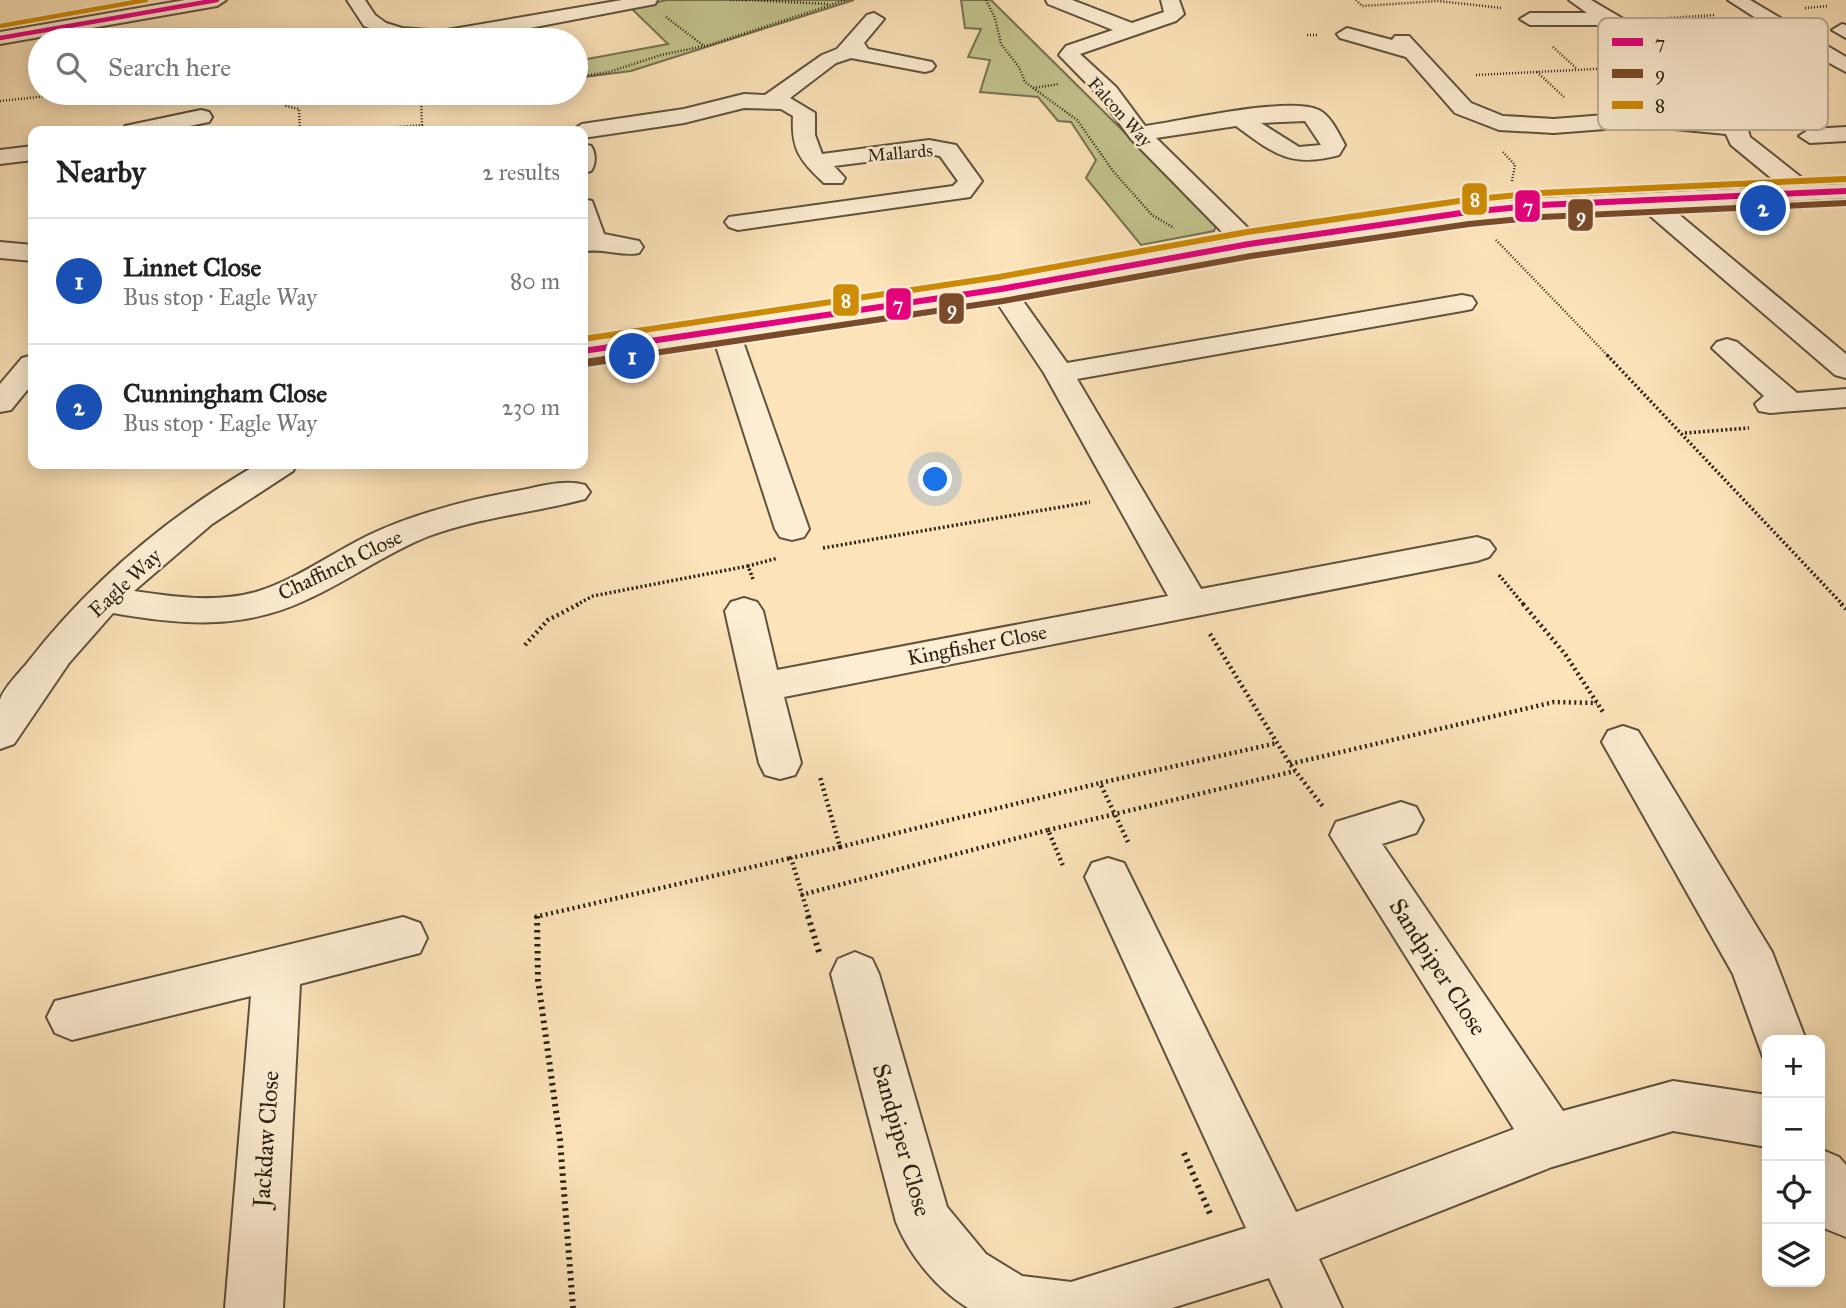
<!DOCTYPE html>
<html lang="en">
<head>
<meta charset="utf-8">
<style>
	:root { --surface:#fff; --page:#f6f6f6; --text:#222; --muted:#767676; --line:#e0e0e0; --accent:#8f2418 }
	body { margin:0; font-family:"IM FELL Great Primer",serif; background:var(--page); color:var(--text) }
	.controls { position:absolute; right:21px; bottom:21px; display:grid; overflow:hidden; border-radius:14px; box-shadow:0 4px 18px #0003 }
	.controls button { width:63px; height:63px; display:grid; place-items:center; padding:0; border:0; border-bottom:2px solid var(--line); background:var(--surface); color:var(--text); font:35px sans-serif }
	.you { position:absolute; left:936px; top:480px; width:24px; height:24px; margin:-18px; border:5px solid #fff; border-radius:50%; background:#1a73e8; box-shadow:0 0 0 10px #1a73e833 }
	.badge { display:grid; place-items:center; width:46px; height:46px; border-radius:50%; background:var(--accent); color:#fff; font-size:23px; font-weight:700 }
	.pin { position:absolute; translate:-50% -50%; border:4px solid #fff; box-shadow:0 2px 7px #0006 }
	.list { margin:0; padding:0; list-style:none }
	h2 { display:flex; justify-content:space-between; align-items:center; height:91px; margin:0; padding:0 28px; font-size:30px }
	h2 small { font-size:23px; font-weight:400; color:var(--muted) }
	.list li { display:grid; grid-template-columns:46px 1fr auto; gap:21px; align-items:center; box-sizing:border-box; height:126px; padding:0 28px; border-top:2px solid var(--line) }
	.list b { display:block; font-size:26px; white-space:nowrap }
	.list p { margin:0; font-size:23px; white-space:nowrap; color:var(--muted) }
	.list em { font-size:23px; font-style:normal; color:var(--muted) }
	.icon { flex:none; width:38px; height:38px; fill:none; stroke:currentColor; stroke-width:2; stroke-linecap:round; stroke-linejoin:round }
	.map { position:relative; flex:none; width:1846px; height:1308px; overflow:hidden }
	.search { position:absolute; background:var(--surface); box-shadow:0 4px 18px #0003; left:28px; top:28px; width:560px; height:77px; display:flex; align-items:center; gap:18px; box-sizing:border-box; padding:0 24px; border-radius:38px; color:var(--muted); font-size:26px }
	.panel { position:absolute; background:var(--surface); box-shadow:0 4px 18px #0003; left:28px; top:126px; width:560px; height:343px; border-radius:14px }
	.map>svg:first-child { display:block }
</style>
</head>
<body>
<div class="map">
<svg width="1846" height="1308" viewBox="0 0 1846 1308">
	<rect width="100%" height="100%" fill="#fce3b9"/>
	<filter id="stains"><feTurbulence type="fractalNoise" baseFrequency=".00286" numOctaves="4"/><feColorMatrix values="0 0 0 0 .2 0 0 0 0 .09 0 0 0 0 .02 0 0 0 .5 -.17"/></filter>
	<radialGradient id="worn" r=".72"><stop offset=".6" stop-color="#630" stop-opacity="0"/><stop offset="1" stop-color="#630" stop-opacity=".3"/></radialGradient>
	<path fill="#c2c38d" stroke="#767251" stroke-width="2" d="M667,0H854L631,71L576,78V61L668,44L631,8Z
		M961,0H991L1211,218L1216,226L1214,231L1141,245L1086,178L1096,160L1071,122L1058,121L1038,97L980,92L990,60L968,57L981,29L965,28Z"/>
	<g fill="none" stroke-linecap="round" stroke-linejoin="round">
		<defs>
			<path id="minor" d="M185,0H226L217,6L0,44V32Z
				M347,0H365L375,15L386,23L402,28L441,31L622,0H657L655,4L467,40H403L364,26Z
				M1046,0H1072L1132,23L1164,12L1161,0H1179L1184,14L1176,21L1080,54L1116,87L1145,126C1182,121 1287,96 1319,110C1331,116 1339,134 1345,145L1339,155C1291,168 1274,154 1236,126L1156,138L1255,235L1468,204L1541,198L1782,187L1731,145L1726,134L1643,126L1554,133L1499,130L1455,113L1406,57L1340,38L1337,34L1347,28L1392,40L1395,36H1409L1471,103L1503,116L1554,119L1643,112L1723,120L1721,107L1656,54L1606,25H1530L1520,19L1530,13H1587L1569,0H1591L1676,50L1793,42L1728,0H1750L1846,57V72L1811,53L1688,60L1739,100L1750,137L1811,185L1846,184V198L1670,207L1846,354V378L1835,375L1641,208C1431,218 1225,256 1018,294L1067,363L1462,295L1472,297L1476,303L1472,309L1462,311L1077,379L1201,589L1477,537L1489,541L1495,549L1489,557L1477,561L784,697L801,763L795,775L780,779L765,775L759,763L725,611L731,602L744,598L757,602L763,611L777,670L1168,596L1044,373L994,298L741,336L809,529L804,537L792,540L780,537L775,529L714,340L583,360V342L1001,281L1230,240L1131,139L1100,97L1059,55L1066,46L1113,30L1048,4ZM1305,121L1321,145L1299,147L1261,123Z
				M874,13L884,19L864,43L868,49L932,62L935,66L932,70L925,72L851,58L836,63L790,98L815,113V135L822,154L929,140L956,145L982,181L970,197L738,230L729,227L725,222L729,217L953,186L958,181L940,156L929,154L834,166L845,178L842,183H824C801,161 791,151 793,116L781,109L744,108L684,123L583,138V131H571L582,124L684,109L744,94L765,95L822,55L837,49L867,15Z
				M1842,24L1846,25V38L1832,30Z
				M201,110L209,112L212,117L209,122L165,131H122L125,126Z
				M1846,127V141L1810,143L1799,136L1810,129Z
				M583,144L591,146C596,153 596,164 591,171L583,173Z
				M33,146V160L0,164V150Z
				M583,199L592,201L604,234L639,241L643,247L639,253C620,257 602,247 583,252Z
				M0,242L33,245V261L0,258Z
				M1727,339L1737,342L1797,393L1846,389V407L1770,413L1759,411L1755,404L1764,396L1712,348L1717,342Z
				M33,355V383L11,410L0,412V384L22,358Z
				M258,464H297L293,471L212,524L134,591C174,597 216,603 256,592C296,580 332,553 369,535C416,513 467,500 517,491C539,487 563,479 585,485L590,492L585,499C533,513 480,517 429,536C386,553 348,581 306,600C243,630 180,625 113,613L69,663L14,744L0,749C0,735 0,714 0,700C4,687 20,672 28,662C91,581 170,515 258,464Z
				M1623,726L1638,731L1772,952L1806,1040H1767V1058L1763,1057L1733,974L1602,742L1608,731Z
				M1401,802L1416,807L1423,820L1416,833L1382,844L1563,1111L1673,1081L1767,1095V1147L1673,1131L1552,1167L1319,1259L1342,1308H1283L1269,1278L1172,1308H968C936,1288 910,1256 896,1222L831,974L838,959L855,952L872,959L879,974L947,1207L986,1254L1022,1276L1071,1282L1246,1228L1085,877L1092,863L1108,858L1124,863L1296,1212L1514,1129L1330,835L1336,822Z
				M403,917L420,923L427,938L420,953L300,984L283,1308H225L251,996L72,1040L55,1033L47,1017L55,1001Z
				M1820,1149L1839,1157L1846,1165V1237L1826,1229L1820,1220Z"/>
		</defs>
		<use href="#minor" stroke="#5f523e" stroke-width="4"/>
		<path stroke="#2b2115" stroke-width="2.5" stroke-dasharray="1 2" stroke-linecap="butt" d="M730,0H746
			M746,0L829,4
			M986,0L995,18L1001,44L1019,67L1025,82L1077,120L1113,171L1152,215L1174,228
			M1356,0L1362,6L1438,1L1502,8
			M1805,8L1828,6
			M666,17L704,46
			M1668,18L1715,15
			M1307,35H1318
			M1553,47L1577,69
			M1537,72L1564,97
			M1476,75L1635,67
			M576,77L609,72L661,55L709,45L846,0
			M1033,88L1059,84
			M1777,92L1831,89
			M275,93L284,98L286,106L299,109L300,131
			M0,101L76,93
			M347,131L422,125L421,98L461,93
			M1503,152L1515,165L1512,181
			M1496,240L1609,357"/>
		<path stroke="#2b2115" stroke-width="3.5" stroke-dasharray="2 2.5" stroke-linecap="butt" d="M1607,355L1843,605
			M1685,433L1749,428
			M823,548L1090,502
			M1499,575L1524,605
			M753,579L748,566L778,558
			M576,605L593,596L748,566"/>
		<path stroke="#2b2115" stroke-width="4.5" stroke-dasharray="2 3.5" stroke-linecap="butt" d="M1523,604L1565,654L1603,712
			M1841,604L1846,609
			M1210,634L1290,764L1324,808
			M525,645L548,620L579,604
			M1290,764L1554,702L1597,703
			M1048,830L1295,771
			M1128,842L1100,783L1277,743
			M840,847L1100,783
			M801,895L1048,830L1064,868
			M535,917L791,858
			M809,917L791,858L840,847L820,777"/>
		<path stroke="#2b2115" stroke-width="6" stroke-dasharray="2.5 4.5" stroke-linecap="butt" d="M537,916L538,980L560,1140L573,1308
			M808,916L819,952
			M1184,1153L1211,1216"/>
		<use href="#minor" fill="#fdedd2" fill-rule="evenodd"/>
		<defs>
			<path id="bus-1-far1" d="M0,38L217,0"/>
			<path id="bus-1" d="M583,351L1001,289L1249,244L1468,212L1541,205L1846,191"/>
			<path id="bus-2-far1" d="M627,357L1003,301L1251,256L1469,224L1542,217L1846,203"/>
			<path id="bus-2" d="M585,363L639,355"/>
			<path id="bus-3-far1" d="M0,26L146,0"/>
			<path id="bus-3" d="M583,339L999,277L1247,232L1466,200L1540,193L1845,179"/>
		</defs>
		<use href="#bus-1-far1" stroke="#fdedd2" stroke-width="7"/>
		<use href="#bus-1" stroke="#fdedd2" stroke-width="10"/>
		<use href="#bus-2-far1" stroke="#fdedd2" stroke-width="10"/>
		<use href="#bus-2" stroke="#fdedd2" stroke-width="12"/>
		<use href="#bus-3-far1" stroke="#fdedd2" stroke-width="7"/>
		<use href="#bus-3" stroke="#fdedd2" stroke-width="10"/>
		<use href="#bus-1-far1" stroke="#e5007d" stroke-width="4.5"/>
		<use href="#bus-1" stroke="#e5007d" stroke-width="6"/>
		<use href="#bus-2-far1" stroke="#7a4b2a" stroke-width="6"/>
		<use href="#bus-2" stroke="#7a4b2a" stroke-width="8"/>
		<use href="#bus-3-far1" stroke="#ce8b04" stroke-width="4.5"/>
		<use href="#bus-3" stroke="#ce8b04" stroke-width="6"/>
	</g>
	<g text-anchor="middle" dominant-baseline="central" stroke-width="5" stroke-linejoin="round" paint-order="stroke">
		<g font-size="18" fill="#2b2115" stroke="#fdedd2">
			<text transform="translate(1120 112) rotate(48)">Falcon Way</text>
			<text transform="translate(900 153) rotate(-5)">Mallards</text>
		</g>
		<g font-size="21" fill="#2b2115" stroke="#fdedd2">
			<text transform="translate(340 565) rotate(-26)">Chaffinch Close</text>
			<text transform="translate(125 583) rotate(-43)">Eagle Way</text>
			<text transform="translate(977 645) rotate(-11)">Kingfisher Close</text>
		</g>
		<g font-size="24" fill="#2b2115" stroke="#fdedd2">
			<text transform="translate(1438 967) rotate(57)">Sandpiper Close</text>
			<text transform="translate(266 1139) rotate(-86)">Jackdaw Close</text>
			<text transform="translate(902 1140) rotate(74)">Sandpiper Close</text>
		</g>
	</g>
	<rect x="1598" y="18" width="230" height="112" rx="10" fill="#fdedd2" stroke="#beb099" stroke-width="2"/>
	<rect x="1612" y="38" width="31" height="8" fill="#e5007d"/>
	<rect x="1612" y="69" width="31" height="9" fill="#7a4b2a"/>
	<rect x="1612" y="101" width="31" height="8" fill="#ce8b04"/>
	<g font-size="19" fill="#2b2115">
		<text x="1655" y="49">7</text>
		<text x="1655" y="80">9</text>
		<text x="1655" y="112">8</text>
	</g>
	<g stroke="#fdedd2" stroke-width="2.5">
		<rect x="1461" y="182" width="27" height="34" rx="7" fill="#ce8b04"/>
		<rect x="1514" y="189" width="27" height="34" rx="7" fill="#e5007d"/>
		<rect x="1567" y="198" width="27" height="34" rx="7" fill="#7a4b2a"/>
		<rect x="832" y="283" width="28" height="34" rx="7" fill="#ce8b04"/>
		<rect x="885" y="287" width="27" height="34" rx="7" fill="#e5007d"/>
		<rect x="938" y="292" width="27" height="33" rx="7" fill="#7a4b2a"/>
	</g>
	<g font-size="19" text-anchor="middle" font-weight="bold" fill="#fff">
		<text x="1475" y="206">8</text>
		<text x="1528" y="213">7</text>
		<text x="1581" y="222">9</text>
		<text x="846" y="307">8</text>
		<text x="898" y="311">7</text>
		<text x="952" y="315">9</text>
	</g>
	<rect width="100%" height="100%" filter="url(#stains)"/>
	<rect width="100%" height="100%" fill="url(#worn)"/>
</svg>
<div class="controls">
<button>+</button>
<button>−</button>
<button><svg class="icon" aria-label="locate" viewBox="0 0 24 24"><circle cx="12" cy="12" r="6"/><path d="M12 2v4M12 18v4M2 12h4M18 12h4"/></svg></button>
<button><svg class="icon" aria-label="layers" viewBox="0 0 24 24"><path d="M12 4l9 5-9 5-9-5zM3 14l9 5 9-5"/></svg></button>
</div>
<div class="you"></div>
<div class="pin badge" style="left:632px;top:356px;background:#1a4fb4">1</div>
<div class="pin badge" style="left:1763px;top:208px;background:#1a4fb4">2</div>
<div class="search"><svg class="icon" aria-label="search" viewBox="0 0 24 24"><circle cx="10" cy="10" r="6"/><path d="M15 15l6 6"/></svg>Search here</div>
<section class="panel">
<h2>Nearby<small>2 results</small></h2>
<ul class="list">
<li><span class="badge" style="background:#1a4fb4">1</span><div><b>Linnet Close</b><p>Bus stop · Eagle Way</p></div><em>80 m</em></li>
<li><span class="badge" style="background:#1a4fb4">2</span><div><b>Cunningham Close</b><p>Bus stop · Eagle Way</p></div><em>230 m</em></li>
</ul>
</section>
</div>
</body>
</html>
